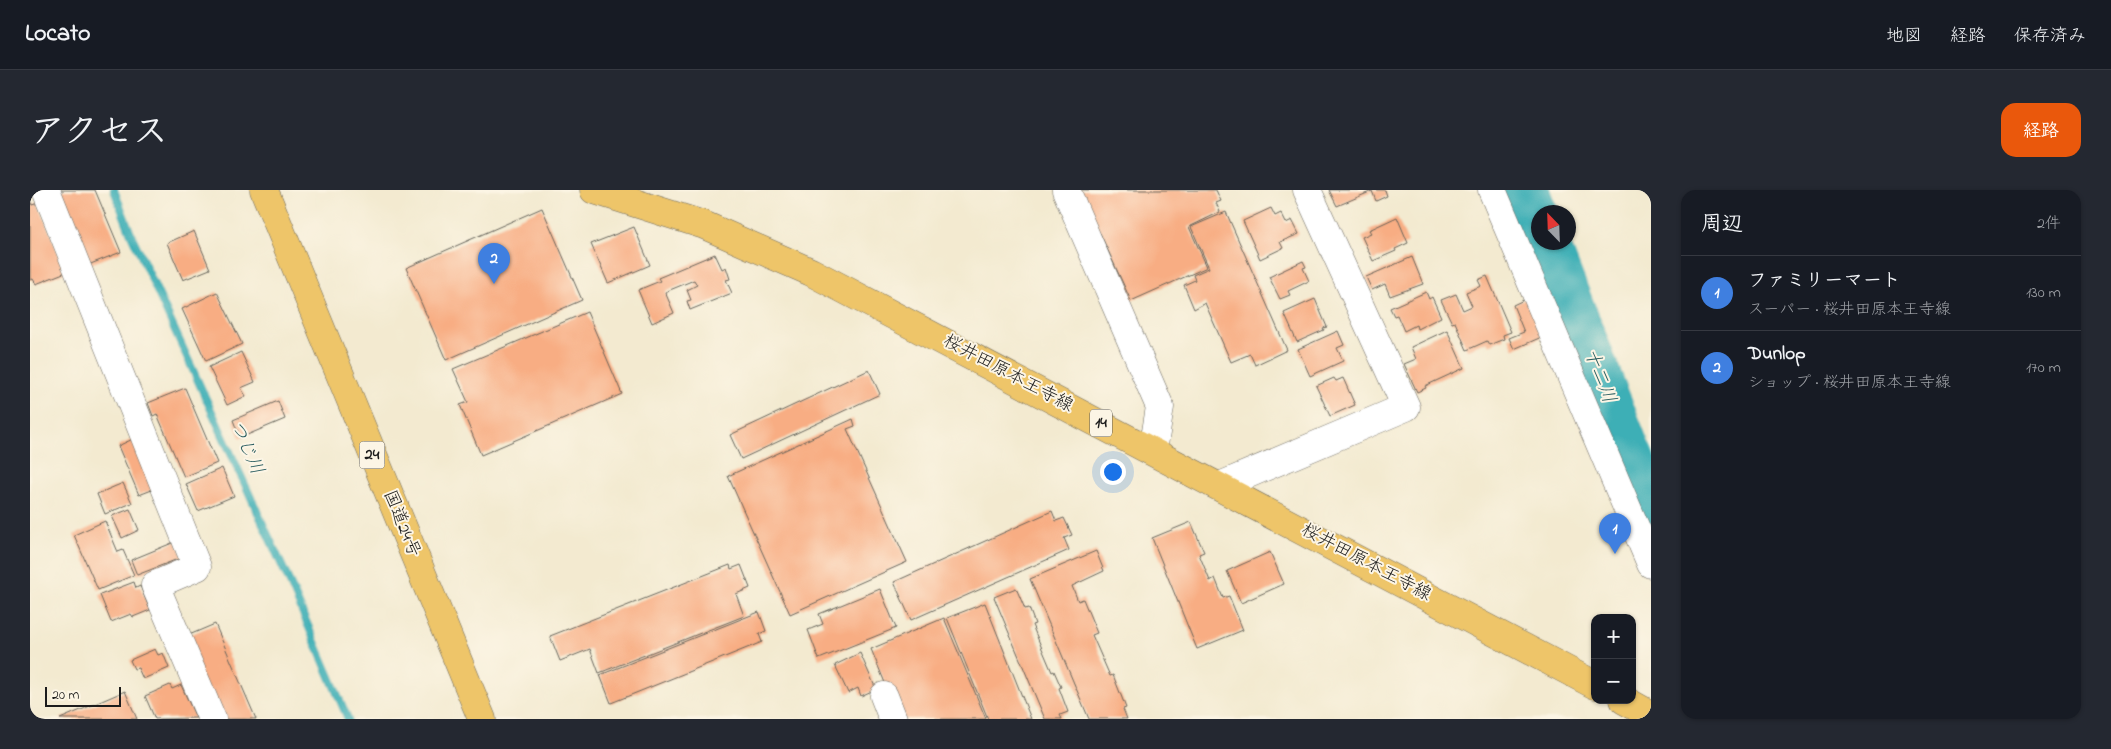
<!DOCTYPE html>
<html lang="ja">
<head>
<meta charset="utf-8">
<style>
	:root { --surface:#171b24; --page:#242831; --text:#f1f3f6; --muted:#9ea1a6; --line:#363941; --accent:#ea580c }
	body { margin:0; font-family:"Indie Flower","Klee One",sans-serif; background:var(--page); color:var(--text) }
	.controls { position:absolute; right:15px; bottom:15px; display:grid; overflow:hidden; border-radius:10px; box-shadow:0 1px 4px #0004 }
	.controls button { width:45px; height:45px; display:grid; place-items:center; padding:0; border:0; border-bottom:1px solid var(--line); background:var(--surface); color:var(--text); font:25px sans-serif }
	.compass { position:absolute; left:1501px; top:15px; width:45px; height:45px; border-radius:50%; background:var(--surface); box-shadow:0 1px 4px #0004; rotate:337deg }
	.scale { position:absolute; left:15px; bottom:12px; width:76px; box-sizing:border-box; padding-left:5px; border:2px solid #1c1c1c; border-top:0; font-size:14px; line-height:18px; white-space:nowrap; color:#1c1c1c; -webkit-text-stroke:4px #fcf5e5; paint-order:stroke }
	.you { position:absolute; left:1082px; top:281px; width:18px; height:18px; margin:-12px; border:4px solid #fff; border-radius:50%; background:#1a73e8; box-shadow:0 0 0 8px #1a73e833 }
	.badge { display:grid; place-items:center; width:32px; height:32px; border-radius:50%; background:var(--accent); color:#fff; font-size:16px; font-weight:700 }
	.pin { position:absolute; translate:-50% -41px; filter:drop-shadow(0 1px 2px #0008) }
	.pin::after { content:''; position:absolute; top:26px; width:18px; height:15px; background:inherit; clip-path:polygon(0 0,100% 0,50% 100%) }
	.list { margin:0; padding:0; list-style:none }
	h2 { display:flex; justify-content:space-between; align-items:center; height:65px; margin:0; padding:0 20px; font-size:21px }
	h2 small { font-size:16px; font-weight:400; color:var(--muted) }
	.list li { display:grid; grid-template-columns:32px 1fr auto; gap:15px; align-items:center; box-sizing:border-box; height:75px; padding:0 20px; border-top:1px solid var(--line) }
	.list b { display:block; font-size:19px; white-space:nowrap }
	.list p { margin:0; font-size:16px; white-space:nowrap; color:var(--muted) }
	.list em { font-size:16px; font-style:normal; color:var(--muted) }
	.map { position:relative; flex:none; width:1621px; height:529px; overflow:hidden; border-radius:15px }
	header { display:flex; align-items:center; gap:30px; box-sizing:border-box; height:70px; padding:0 25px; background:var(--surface); border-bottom:1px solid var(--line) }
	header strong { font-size:24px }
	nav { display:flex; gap:28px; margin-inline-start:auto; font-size:18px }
	.intro { display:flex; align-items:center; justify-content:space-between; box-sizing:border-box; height:120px; padding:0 30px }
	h1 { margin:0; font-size:35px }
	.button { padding:12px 22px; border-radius:15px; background:var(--accent); color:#fff; font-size:18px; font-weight:700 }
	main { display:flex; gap:30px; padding:0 30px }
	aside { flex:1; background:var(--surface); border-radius:15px; box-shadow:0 1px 4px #0004 }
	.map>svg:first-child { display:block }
</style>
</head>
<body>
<header>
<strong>Locato</strong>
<nav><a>地図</a><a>経路</a><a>保存済み</a></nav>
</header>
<div class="intro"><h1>アクセス</h1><a class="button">経路</a></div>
<main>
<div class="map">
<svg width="1621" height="529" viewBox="0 0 1621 529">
	<rect width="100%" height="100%" fill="#fcf5e5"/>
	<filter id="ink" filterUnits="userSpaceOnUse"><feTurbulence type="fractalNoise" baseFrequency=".02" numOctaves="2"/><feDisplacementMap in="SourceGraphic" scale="10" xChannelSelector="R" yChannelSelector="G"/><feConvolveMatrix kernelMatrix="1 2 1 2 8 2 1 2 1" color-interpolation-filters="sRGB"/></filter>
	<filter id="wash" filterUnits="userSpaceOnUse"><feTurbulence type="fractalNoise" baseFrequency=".0096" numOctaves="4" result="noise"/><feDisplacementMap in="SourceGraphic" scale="20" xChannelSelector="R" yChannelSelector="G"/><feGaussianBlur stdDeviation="1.12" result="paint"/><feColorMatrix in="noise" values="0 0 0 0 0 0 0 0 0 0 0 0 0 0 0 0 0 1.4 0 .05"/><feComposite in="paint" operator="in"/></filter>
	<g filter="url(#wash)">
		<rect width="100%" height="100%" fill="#f3ead0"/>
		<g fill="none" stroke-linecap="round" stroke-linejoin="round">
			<path stroke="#3eafb6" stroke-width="8" d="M84,0L101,44L259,391L318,529"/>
			<path stroke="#3eafb6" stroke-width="46" d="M1496,0L1508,32
				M1516,52L1621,320"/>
		</g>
		<g id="blocks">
			<path fill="#f8ad83" d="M30,0H65L91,62L58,75Z
				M1049,0H1186L1191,11L1186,13L1190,22L1159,37L1177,77L1101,111L1070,43L1062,47Z
				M1299,0H1355L1357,6L1346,11L1342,1L1307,16Z
				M0,10L2,15L8,13L36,82L6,94L3,89L0,90Z
				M512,18L552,110L416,170L376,78Z
				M1241,18L1245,26L1251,23L1256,33L1262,30L1269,44L1250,52L1253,58L1230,69L1213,31Z
				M1196,22L1257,160L1225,175L1220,164L1201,172L1175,113L1164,119L1154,95L1165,90L1163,85L1179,78L1161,37Z
				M1367,27L1378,53L1365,59L1366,61L1343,71L1332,47L1341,43L1339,40Z
				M604,37L620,75L578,93L561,54Z
				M164,41L180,79L153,90L137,53Z
				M685,64L692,79L696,77L700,89L696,90L702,103L660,120L657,111L661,110L657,100L667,95L664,90L635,102L644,123L622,133L608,100L630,91L628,88Z
				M1382,67L1393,94L1360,106L1355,94L1342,100L1336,87Z
				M1273,71L1276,77L1273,78L1279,91L1258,101L1260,105L1250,109L1239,87Z
				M1457,86L1481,142L1473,145L1474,149L1459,155L1457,151L1437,160L1425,132L1422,133L1411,110L1426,104L1433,120L1442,116L1436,102L1451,96L1448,90Z
				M187,102L212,154L176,171L152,119Z
				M1396,102L1399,109L1402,107L1411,127L1387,139L1386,135L1374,141L1367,125L1364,126L1360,118Z
				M1498,108L1514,146L1484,159L1479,148L1494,142L1483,115Z
				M1285,109L1297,137L1293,138L1294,140L1267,152L1254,123Z
				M557,122L592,204L451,265L430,215L438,212L423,179Z
				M1417,140L1434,178L1395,196L1396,198L1387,202L1374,174L1386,169L1381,157Z
				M1308,141L1314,155L1307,158L1313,171L1280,186L1268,159Z
				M211,162L225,192L211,198L216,206L197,215L179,177Z
				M839,180L850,204L711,269L700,245Z
				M1304,188L1306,191L1313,188L1325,215L1300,226L1286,196Z
				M155,198L187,273L154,287L127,224L123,226L118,213Z
				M248,211L255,229L210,248L203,230Z
				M823,229L825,236L817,239L877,372L760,424L698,286Z
				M105,248L127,298L109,305L88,256Z
				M192,278L204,306L168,321L156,294Z
				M93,293L102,313L75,324L67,304Z
				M100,319L109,340L92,348L82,326Z
				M1022,321L1026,331L1034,328L1042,345L1034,348L1039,360L881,430L864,392Z
				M75,331L88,362L93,360L104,385L68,400L44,345Z
				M1161,332L1174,362L1169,364L1180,391L1185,388L1193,408L1199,406L1213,440L1167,459L1122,348Z
				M147,351L153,367L107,385L101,370Z
				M1066,361L1074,381L1042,396L1048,411L1053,409L1067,443L1062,445L1080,486L1083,485L1096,518L1093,519L1097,529H1059L1000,389Z
				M1240,362L1254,394L1211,413L1197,381Z
				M700,375L701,379L711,375L720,398L706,404L714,426L569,483L560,459L530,471L520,446Z
				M104,392L106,398L110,396L120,420L103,427L101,424L81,432L70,405Z
				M986,398L995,419L999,418L1005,434L1002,435L1022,482L1024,481L1031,497L1029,498L1038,522L1030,525L1032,529H1015L964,407Z
				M850,399L866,438L789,469L778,440L793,434L789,424Z
				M955,413L1001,529H958L917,428Z
				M729,422L736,441L729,444L732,452L581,513L570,485Z
				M914,428L956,529H870L841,459Z
				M185,434L226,529H187L152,448Z
				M125,459L128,465L133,463L139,478L113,489L108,478L104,479L100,470Z
				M830,463L846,499L831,506L828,498L818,503L805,475Z
				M140,495L142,499L151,495L166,528L125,529L115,506Z
				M95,501L107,529H30Z"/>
		</g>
	</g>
	<g filter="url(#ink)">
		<use href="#blocks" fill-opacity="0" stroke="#67645b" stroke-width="1"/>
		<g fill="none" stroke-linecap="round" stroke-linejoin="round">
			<defs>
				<path id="minor" d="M16,0L167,377L125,395L182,529
					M1036,0L1130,217L1123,261
					M1462,0L1621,374
					M1190,296L1376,217L1277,0
					M854,506L863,529"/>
				<path id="major" d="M564,0L674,35L781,82L1565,495
					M1594,510L1621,525"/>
				<path id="highway" d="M234,0L452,529"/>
			</defs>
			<use href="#minor" stroke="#67645b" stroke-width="29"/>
			<use href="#major" stroke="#67645b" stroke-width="29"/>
			<use href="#highway" stroke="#67645b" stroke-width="29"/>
			<use href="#minor" stroke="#fff" stroke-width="28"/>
			<use href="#major" stroke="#eec569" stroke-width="28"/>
			<use href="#highway" stroke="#eec569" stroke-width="28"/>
		</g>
	</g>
	<g text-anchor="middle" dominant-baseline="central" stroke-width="4" stroke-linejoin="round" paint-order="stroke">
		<g fill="#fcf5e5" stroke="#5f5d58" stroke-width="1">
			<rect x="1060" y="219.5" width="22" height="27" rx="4"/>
			<rect x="329.5" y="251.5" width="25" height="27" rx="4"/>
		</g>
		<g font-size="16" font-weight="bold" fill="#1c1c1c">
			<text x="1071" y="233">14</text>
			<text x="342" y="265">24</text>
		</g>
		<g font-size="18" fill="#1c1c1c" stroke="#fcf5e5">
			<text transform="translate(978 184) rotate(28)">桜井田原本王寺線</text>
			<text transform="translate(371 334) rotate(68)">国道24号</text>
			<text transform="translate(1336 373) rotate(28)">桜井田原本王寺線</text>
		</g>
		<g font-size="19" font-style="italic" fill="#2b5e61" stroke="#fcf5e5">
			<text transform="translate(1569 186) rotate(69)">十二川</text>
			<text transform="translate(216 258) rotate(66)">つじ川</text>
		</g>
	</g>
</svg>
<div class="controls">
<button>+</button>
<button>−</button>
</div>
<svg class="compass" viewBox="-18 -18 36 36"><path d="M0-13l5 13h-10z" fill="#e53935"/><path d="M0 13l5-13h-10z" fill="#9ea1a6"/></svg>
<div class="scale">20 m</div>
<div class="you"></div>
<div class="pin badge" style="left:1585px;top:364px;background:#3f7fe0">1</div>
<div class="pin badge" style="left:464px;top:94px;background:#3f7fe0">2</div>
</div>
<aside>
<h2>周辺<small>2件</small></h2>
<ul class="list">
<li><span class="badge" style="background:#3f7fe0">1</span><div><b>ファミリーマート</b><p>スーパー · 桜井田原本王寺線</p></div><em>130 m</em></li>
<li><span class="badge" style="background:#3f7fe0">2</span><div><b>Dunlop</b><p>ショップ · 桜井田原本王寺線</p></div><em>170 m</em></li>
</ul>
</aside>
</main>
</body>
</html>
